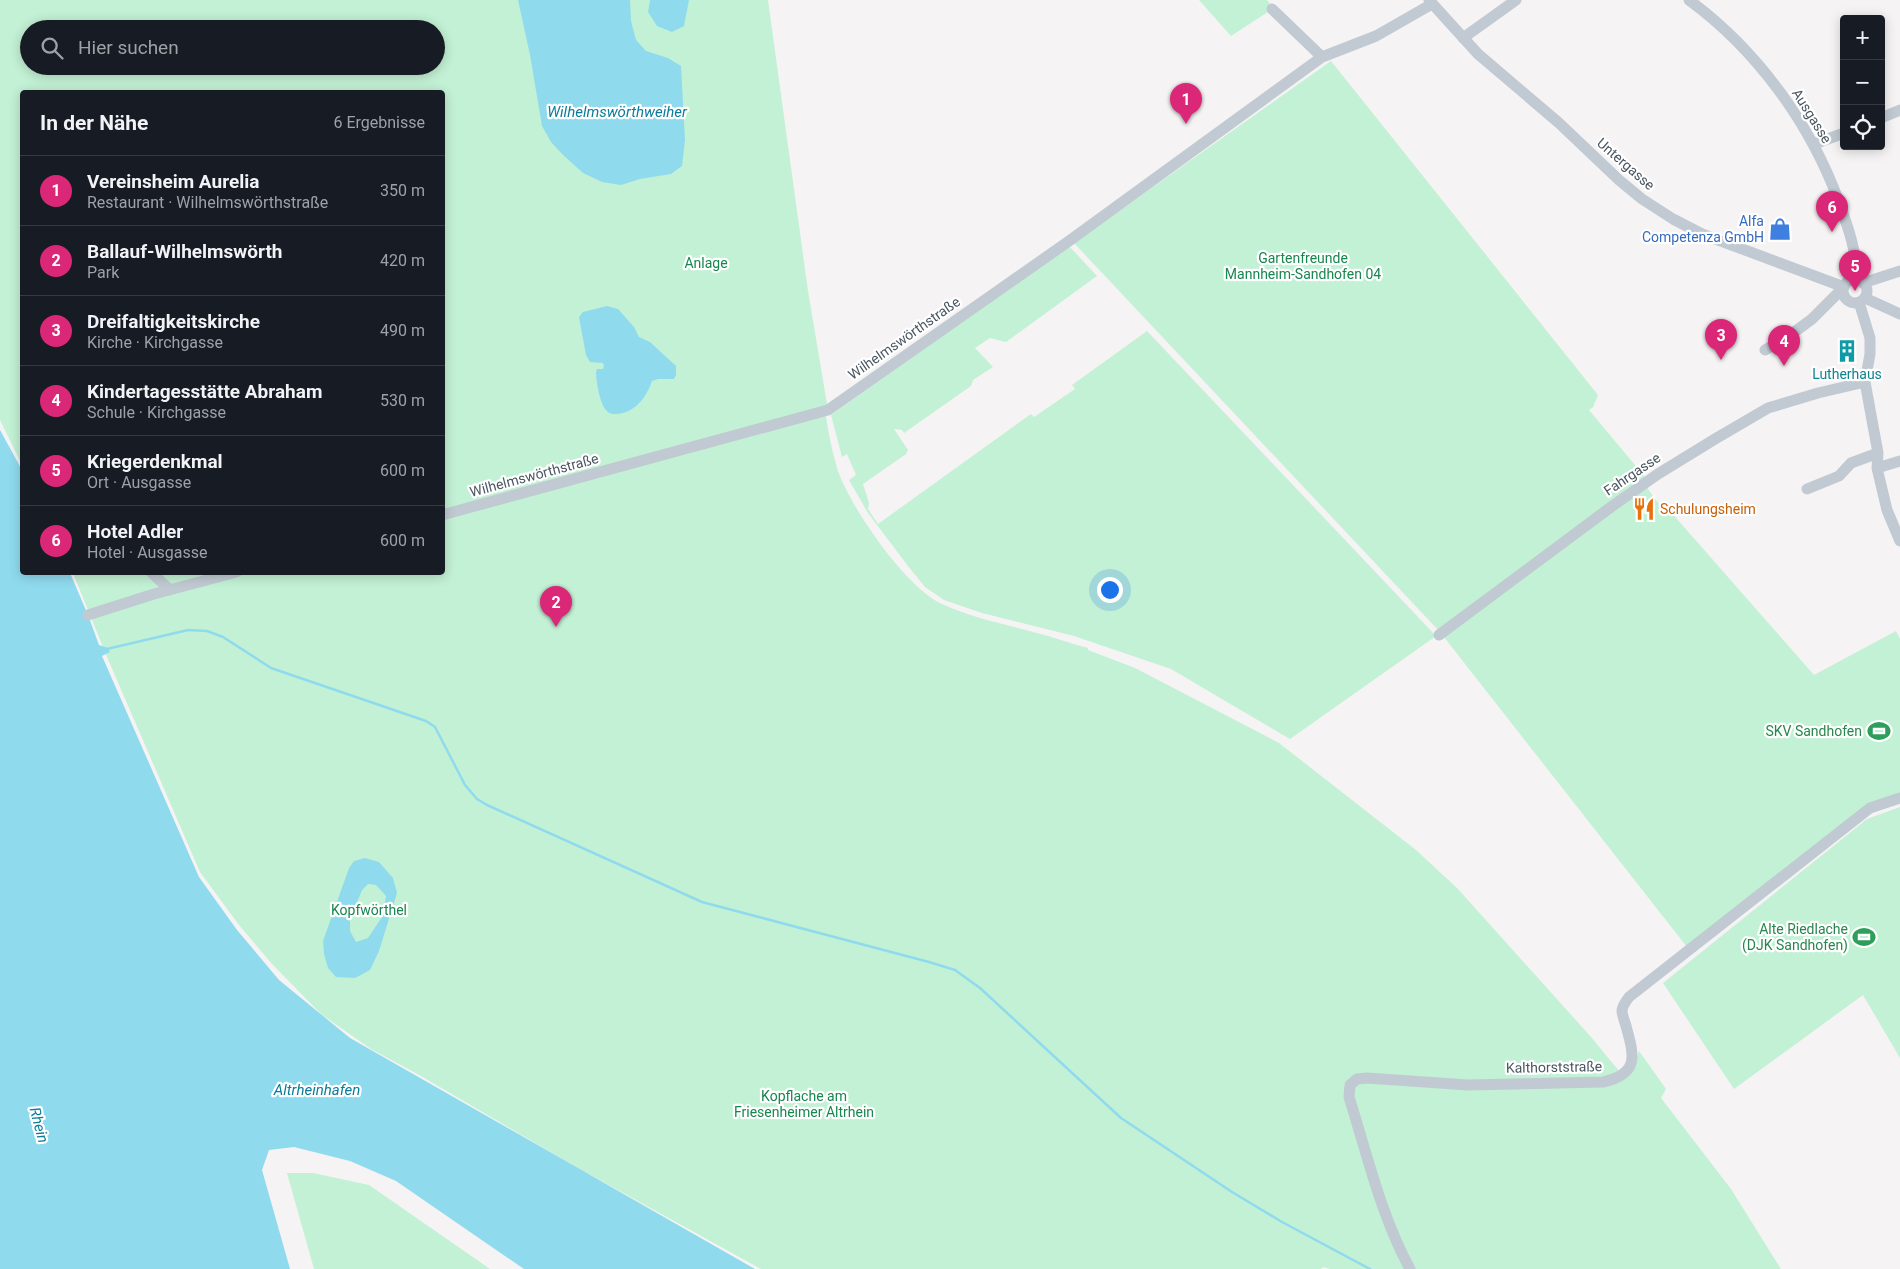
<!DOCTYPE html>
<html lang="de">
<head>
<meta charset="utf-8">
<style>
	:root { --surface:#171b24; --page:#20242c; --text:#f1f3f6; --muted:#9ea1a6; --line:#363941; --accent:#db2777 }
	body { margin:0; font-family:Roboto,sans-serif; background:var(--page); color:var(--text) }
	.controls { position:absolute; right:15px; top:15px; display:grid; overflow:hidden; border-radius:5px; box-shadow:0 2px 12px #0003 }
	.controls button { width:45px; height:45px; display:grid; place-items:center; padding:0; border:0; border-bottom:1px solid var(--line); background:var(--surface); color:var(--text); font:25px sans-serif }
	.you { position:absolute; left:1109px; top:589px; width:18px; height:18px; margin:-12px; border:4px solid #fff; border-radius:50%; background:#1a73e8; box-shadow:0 0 0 8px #1a73e833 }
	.badge { display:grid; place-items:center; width:32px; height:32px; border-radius:50%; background:var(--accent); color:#fff; font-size:16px; font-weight:700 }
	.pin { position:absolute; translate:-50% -41px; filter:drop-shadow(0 1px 2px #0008) }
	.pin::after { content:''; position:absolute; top:26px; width:18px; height:15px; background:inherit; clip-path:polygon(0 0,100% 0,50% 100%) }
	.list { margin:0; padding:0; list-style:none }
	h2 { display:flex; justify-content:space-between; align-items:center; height:65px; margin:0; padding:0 20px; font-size:21px }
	h2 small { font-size:16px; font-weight:400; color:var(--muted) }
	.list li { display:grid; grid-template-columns:32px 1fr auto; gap:15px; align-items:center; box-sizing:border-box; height:70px; padding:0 20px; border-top:1px solid var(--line) }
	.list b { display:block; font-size:19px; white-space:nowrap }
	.list p { margin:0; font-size:16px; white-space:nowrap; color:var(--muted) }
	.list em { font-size:16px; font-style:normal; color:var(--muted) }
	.icon { flex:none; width:28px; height:28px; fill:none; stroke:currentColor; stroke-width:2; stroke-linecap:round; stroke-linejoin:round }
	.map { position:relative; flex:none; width:1900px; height:1269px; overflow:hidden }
	.search { position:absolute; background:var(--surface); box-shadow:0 2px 12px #0003; left:20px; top:20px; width:425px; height:55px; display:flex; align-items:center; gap:12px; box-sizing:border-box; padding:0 18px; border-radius:28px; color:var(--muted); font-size:19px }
	.panel { position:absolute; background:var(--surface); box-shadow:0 2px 12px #0003; left:20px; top:90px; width:425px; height:485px; border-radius:5px }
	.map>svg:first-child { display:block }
</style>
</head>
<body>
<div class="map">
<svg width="1900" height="1269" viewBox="0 0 1900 1269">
	<rect width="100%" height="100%" fill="#f5f3f3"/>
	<path fill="#c3f1d5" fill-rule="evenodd" d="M0,0H768L808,291L828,410L825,411C828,431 832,452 838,471C851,508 906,588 942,604C972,618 1005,624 1037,633C1054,637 1071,644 1088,648V650L1135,668L1279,743L1416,850L1457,888L1591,1037L1624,1077L1635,1064L1639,1051L1666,1089L1661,1098L1731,1189L1781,1269H1330L1323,1267L1321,1269H761L578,1168L421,1076L371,1049L321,1014L272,964L239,925L200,872L107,657L73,573L442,572V92H22V465L0,420ZM29,29H436V66H29Z
		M1199,0H1267L1274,8L1231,36Z
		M1331,61L1598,395L1593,407L1589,410L1645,477L1648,489L1659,504L1662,502L1814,675L1896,631L1900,639V796L1870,804L1687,947L1440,632L1074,243Z
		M1069,246L1097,276L1006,342L990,338L975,348L993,367L973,380L971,386L904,433L902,430L894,429L908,450L906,454L863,484L869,503L868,509L878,524L1031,414L1034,417L1075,389L1072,385L1147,331L1436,636L1290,739L1171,669L1074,636L982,613L944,600L925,587L908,566L868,513L849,480L856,475L847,454L842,457L831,415Z
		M1900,807V1058L1863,995L1734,1089L1663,983L1867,819Z
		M287,1173H313L369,1185L490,1269H314Z"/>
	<path fill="#90daee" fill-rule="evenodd" d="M518,0H630L631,21L636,40L646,51L668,58L681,66L685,140L682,166L671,174L640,179L621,185L602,182L583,173L563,155L551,142L542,126L530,55Z
		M650,0H689L684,26L672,32L657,26L648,12Z
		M607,306L618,309L634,327L639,337L650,342L676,366V375L674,379H658L652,381C646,398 635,413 616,414C612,414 609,414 606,410C600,404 596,381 596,372L597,369H603L604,366L603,363L590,362L586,355L579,317L583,312Z
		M0,430L22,470V572L70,573L88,615L99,645L108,648L110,652L102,656L199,877L237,930L279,980L350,1038L755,1269H524L396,1181L350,1161L294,1147L269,1150L262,1170L290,1269H0Z
		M365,858L379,862L393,878L397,893L379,951L370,970L355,978L336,977L328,968L324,954L323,941L349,868L354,861ZM368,884L376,885L386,896L382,917L368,938L356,942L350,931V919L362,890Z"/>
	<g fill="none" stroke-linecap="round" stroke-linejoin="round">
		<path stroke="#90daee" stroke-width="2.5" d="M107,649L188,630L207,631L223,637L271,668L426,721L435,727L465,785L477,799L487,805L702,902L929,962L955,970L980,988L1121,1118L1232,1192L1282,1222L1370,1269"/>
		<path stroke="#c1cad2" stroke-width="11" d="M1429,0L1478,54L1559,123L1619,180L1642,199L1673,219L1702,234L1844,287L1812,319L1793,333L1765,350
			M1689,0C1757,50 1810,123 1839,202C1848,227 1857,252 1857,280
			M1272,9L1322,57
			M1463,38L1516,0
			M1881,118L1900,110
			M1814,144L1844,133
			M1843 291a12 12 0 1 1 24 0a12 12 0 1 1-24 0Z
			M1863,283L1900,271
			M1865,298L1900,314
			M1859,302L1870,338V354L1865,382L1878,453L1877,468L1887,510L1900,541
			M1877,468L1900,461
			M1807,489L1839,476L1851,463L1878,453
			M442,515L828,410L1069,241L1322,57L1376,36L1432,4
			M151,572L170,590
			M88,615L154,594L237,572
			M1439,635L1611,507L1658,474L1715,439L1768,408L1818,393L1865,382
			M1410,1269C1381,1216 1367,1154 1349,1097L1350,1085L1357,1079L1367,1078L1468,1085L1603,1082C1640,1074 1634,1055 1626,1026C1625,1022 1622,1015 1622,1011C1622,1006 1626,1001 1629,997L1870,808L1900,798"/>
	</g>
	<defs>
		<symbol id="shop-bare" viewBox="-9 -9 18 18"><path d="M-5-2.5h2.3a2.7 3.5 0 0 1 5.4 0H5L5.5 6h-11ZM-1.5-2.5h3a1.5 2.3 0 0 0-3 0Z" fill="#3f7fe0" stroke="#fff" stroke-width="2.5" paint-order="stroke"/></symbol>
		<symbol id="building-bare" viewBox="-9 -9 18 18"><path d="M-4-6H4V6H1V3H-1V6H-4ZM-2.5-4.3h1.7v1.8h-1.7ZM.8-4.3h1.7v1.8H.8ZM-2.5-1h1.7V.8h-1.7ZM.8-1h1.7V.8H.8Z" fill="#0f9aa8" stroke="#fff" stroke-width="2.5" paint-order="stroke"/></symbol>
		<symbol id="restaurant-bare" viewBox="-9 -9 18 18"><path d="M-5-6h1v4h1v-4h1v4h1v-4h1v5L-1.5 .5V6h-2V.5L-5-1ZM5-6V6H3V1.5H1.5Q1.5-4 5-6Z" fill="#e8710a" stroke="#fff" stroke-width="2.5" paint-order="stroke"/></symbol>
		<symbol id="stadium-bare" viewBox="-9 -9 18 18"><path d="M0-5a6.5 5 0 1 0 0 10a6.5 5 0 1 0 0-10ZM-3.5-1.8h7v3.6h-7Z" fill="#2e9e5b" stroke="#fff" stroke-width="2.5" paint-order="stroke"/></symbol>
	</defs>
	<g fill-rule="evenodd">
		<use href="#shop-bare" x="1764" y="213" width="32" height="32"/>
		<use href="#building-bare" x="1831" y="335" width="32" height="32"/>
		<use href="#restaurant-bare" x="1628" y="493" width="32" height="32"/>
		<use href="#stadium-bare" x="1863" y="715" width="32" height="32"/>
		<use href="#stadium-bare" x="1848" y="921" width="32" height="32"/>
	</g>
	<g text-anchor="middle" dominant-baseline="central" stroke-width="4.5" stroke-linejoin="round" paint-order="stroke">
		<g font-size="14" fill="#4a5661" stroke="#fff">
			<text transform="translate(1812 116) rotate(58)">Ausgasse</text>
			<text transform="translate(1626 164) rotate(41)">Untergasse</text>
			<text transform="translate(904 338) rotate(-35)">Wilhelmswörthstraße</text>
			<text transform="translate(1632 474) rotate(-34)">Fahrgasse</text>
			<text transform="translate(534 475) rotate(-15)">Wilhelmswörthstraße</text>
			<text transform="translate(1554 1067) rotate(-1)">Kalthorststraße</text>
		</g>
		<g font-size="14" fill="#366cbe" stroke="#fff" text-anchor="end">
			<text x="1764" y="221">Alfa<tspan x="1764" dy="16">Competenza GmbH</tspan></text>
		</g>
		<g font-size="14" fill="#17864f" stroke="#fff">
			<text x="1303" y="258">Gartenfreunde<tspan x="1303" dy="16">Mannheim-Sandhofen 04</tspan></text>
			<text x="706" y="263">Anlage</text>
			<text x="369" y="910">Kopfwörthel</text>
			<text x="804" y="1096">Kopflache am<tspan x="804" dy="16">Friesenheimer Altrhein</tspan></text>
		</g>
		<g font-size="14" fill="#0d838f" stroke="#fff">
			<text x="1847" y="374">Lutherhaus</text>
		</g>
		<g font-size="14" fill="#c56008" stroke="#fff" text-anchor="start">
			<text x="1660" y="509">Schulungsheim</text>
		</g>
		<g font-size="14" fill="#27864d" stroke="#fff" text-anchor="end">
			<text x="1862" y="731">SKV Sandhofen</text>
			<text x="1848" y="929">Alte Riedlache<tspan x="1848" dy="16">(DJK Sandhofen)</tspan></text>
		</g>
		<g font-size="15" font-style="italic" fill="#0c7c9b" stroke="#fff">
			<text x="617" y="112">Wilhelmswörthweiher</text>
			<text x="317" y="1090">Altrheinhafen</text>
			<text transform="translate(39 1125) rotate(75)">Rhein</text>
		</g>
	</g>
</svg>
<div class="controls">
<button>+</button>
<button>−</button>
<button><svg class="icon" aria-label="locate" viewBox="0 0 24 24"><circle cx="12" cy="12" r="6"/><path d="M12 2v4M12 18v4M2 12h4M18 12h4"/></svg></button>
</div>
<div class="you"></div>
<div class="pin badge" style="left:1186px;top:124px">1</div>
<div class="pin badge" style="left:556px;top:627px">2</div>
<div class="pin badge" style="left:1721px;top:360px">3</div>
<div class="pin badge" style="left:1784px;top:366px">4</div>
<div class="pin badge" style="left:1855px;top:291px">5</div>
<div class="pin badge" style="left:1832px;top:232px">6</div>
<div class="search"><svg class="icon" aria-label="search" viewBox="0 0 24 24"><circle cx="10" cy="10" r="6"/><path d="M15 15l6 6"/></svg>Hier suchen</div>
<section class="panel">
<h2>In der Nähe<small>6 Ergebnisse</small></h2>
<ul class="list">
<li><span class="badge">1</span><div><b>Vereinsheim Aurelia</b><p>Restaurant · Wilhelmswörthstraße</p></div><em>350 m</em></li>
<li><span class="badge">2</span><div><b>Ballauf-Wilhelmswörth</b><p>Park</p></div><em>420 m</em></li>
<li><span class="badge">3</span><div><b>Dreifaltigkeitskirche</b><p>Kirche · Kirchgasse</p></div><em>490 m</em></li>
<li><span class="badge">4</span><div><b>Kindertagesstätte Abraham</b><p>Schule · Kirchgasse</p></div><em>530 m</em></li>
<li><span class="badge">5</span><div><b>Kriegerdenkmal</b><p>Ort · Ausgasse</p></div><em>600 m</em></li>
<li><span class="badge">6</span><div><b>Hotel Adler</b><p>Hotel · Ausgasse</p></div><em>600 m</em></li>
</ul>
</section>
</div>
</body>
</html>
